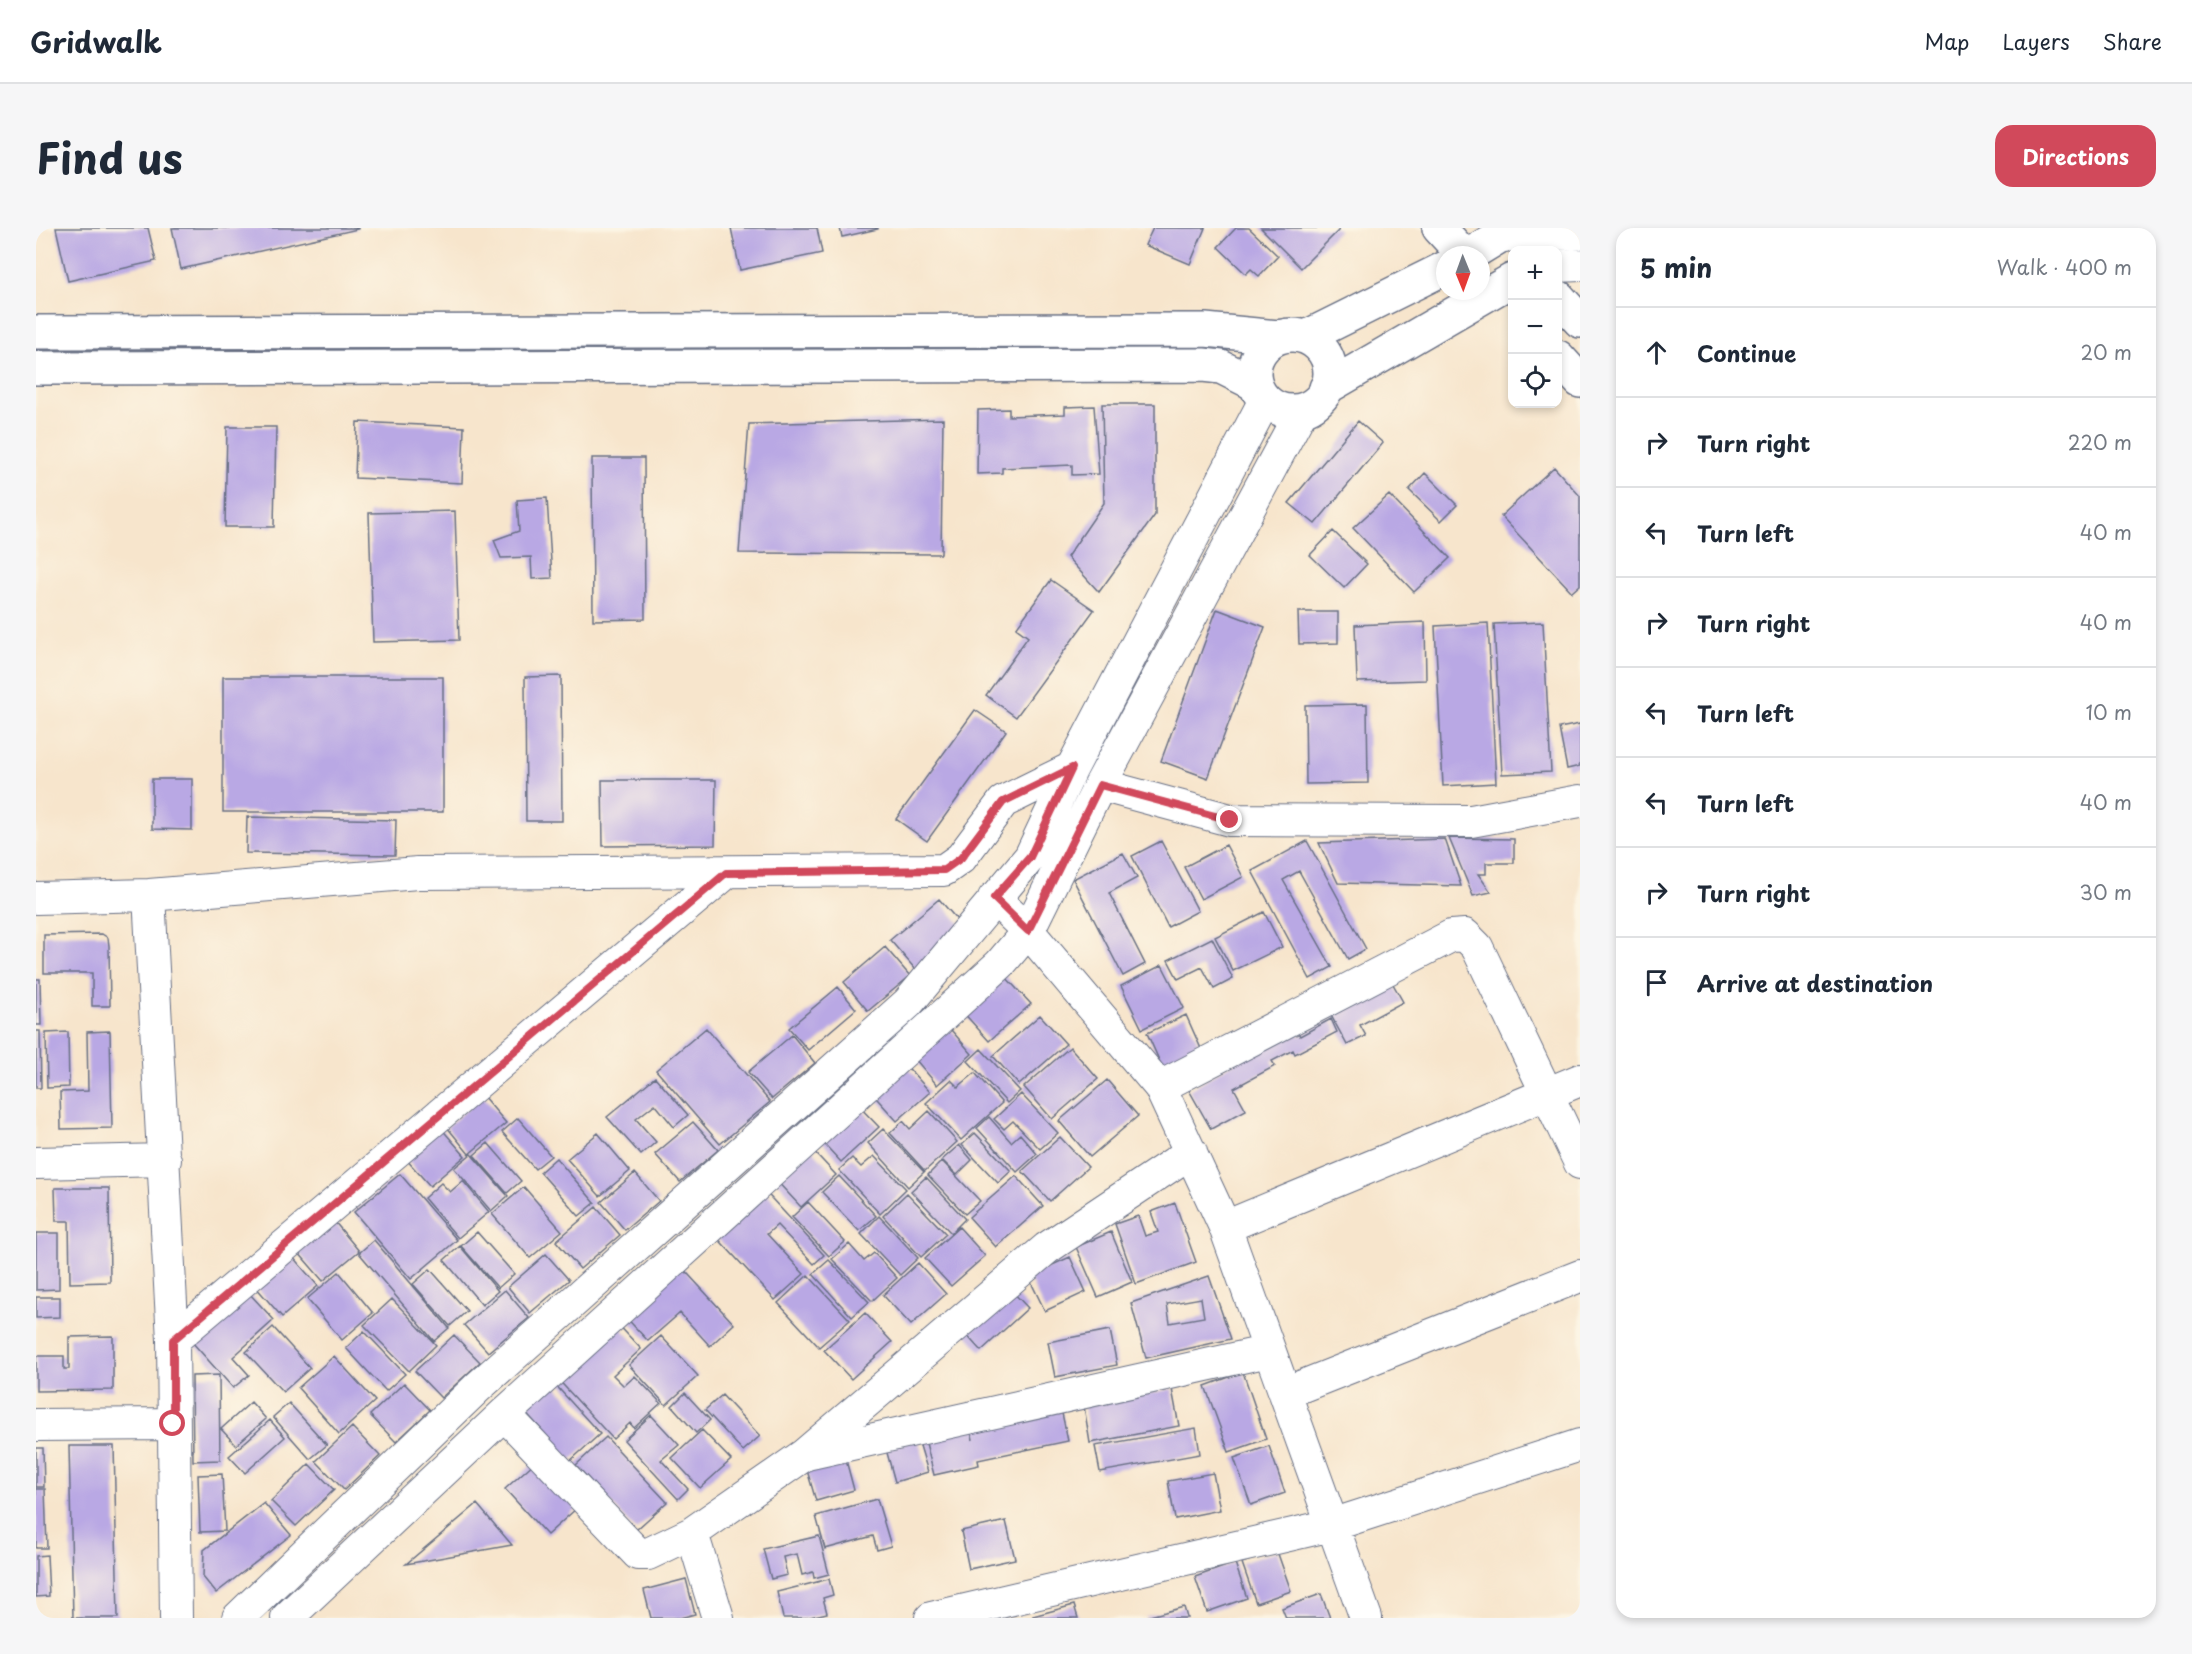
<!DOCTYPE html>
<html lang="en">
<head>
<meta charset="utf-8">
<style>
	:root { --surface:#fff; --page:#f6f6f7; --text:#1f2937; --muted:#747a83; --line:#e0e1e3; --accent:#d1495b }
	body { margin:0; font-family:"Playpen Sans",sans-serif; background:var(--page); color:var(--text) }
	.controls { position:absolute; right:18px; top:18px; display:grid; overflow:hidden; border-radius:12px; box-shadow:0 3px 9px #0003 }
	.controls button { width:54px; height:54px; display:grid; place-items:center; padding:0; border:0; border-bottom:2px solid var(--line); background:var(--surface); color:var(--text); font:30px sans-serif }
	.compass { position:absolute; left:1400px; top:18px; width:54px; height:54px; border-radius:50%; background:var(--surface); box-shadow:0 3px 9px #0003; rotate:179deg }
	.stop { position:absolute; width:18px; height:18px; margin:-14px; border:4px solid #d1495b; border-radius:50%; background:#fff }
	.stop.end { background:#d1495b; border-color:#fff; box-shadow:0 2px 6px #0008 }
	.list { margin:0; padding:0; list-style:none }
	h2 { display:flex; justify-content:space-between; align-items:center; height:78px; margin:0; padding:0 24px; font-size:26px }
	h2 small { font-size:20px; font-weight:400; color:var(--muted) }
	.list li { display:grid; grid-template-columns:39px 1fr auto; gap:18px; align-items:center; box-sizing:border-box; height:90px; padding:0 24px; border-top:2px solid var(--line) }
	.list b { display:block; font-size:22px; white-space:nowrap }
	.list em { font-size:20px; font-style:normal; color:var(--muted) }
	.icon { flex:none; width:33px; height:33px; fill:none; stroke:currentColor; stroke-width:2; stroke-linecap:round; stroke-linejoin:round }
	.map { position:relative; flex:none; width:1544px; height:1390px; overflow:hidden; border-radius:18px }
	header { display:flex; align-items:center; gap:36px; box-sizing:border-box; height:84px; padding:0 30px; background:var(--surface); border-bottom:2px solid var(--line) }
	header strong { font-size:28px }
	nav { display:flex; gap:33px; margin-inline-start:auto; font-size:21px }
	.intro { display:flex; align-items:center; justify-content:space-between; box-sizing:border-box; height:144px; padding:0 36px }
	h1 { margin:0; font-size:42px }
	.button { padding:15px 27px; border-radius:18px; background:var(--accent); color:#fff; font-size:21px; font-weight:700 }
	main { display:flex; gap:36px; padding:0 36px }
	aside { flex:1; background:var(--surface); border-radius:18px; box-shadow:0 3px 9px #0003 }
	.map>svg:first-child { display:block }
</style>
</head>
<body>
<header>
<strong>Gridwalk</strong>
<nav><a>Map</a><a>Layers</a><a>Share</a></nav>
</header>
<div class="intro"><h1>Find us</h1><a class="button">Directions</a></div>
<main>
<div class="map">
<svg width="1544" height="1390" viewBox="0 0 1544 1390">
	<rect width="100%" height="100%" fill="#fcf5e5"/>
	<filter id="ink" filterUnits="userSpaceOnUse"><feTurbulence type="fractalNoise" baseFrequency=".0167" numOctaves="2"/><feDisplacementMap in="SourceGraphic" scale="12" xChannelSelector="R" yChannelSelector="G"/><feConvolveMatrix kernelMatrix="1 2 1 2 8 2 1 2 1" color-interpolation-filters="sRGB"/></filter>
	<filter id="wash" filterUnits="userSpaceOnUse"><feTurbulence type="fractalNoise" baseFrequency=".008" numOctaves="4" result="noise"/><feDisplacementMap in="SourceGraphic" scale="24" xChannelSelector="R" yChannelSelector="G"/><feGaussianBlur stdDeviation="1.35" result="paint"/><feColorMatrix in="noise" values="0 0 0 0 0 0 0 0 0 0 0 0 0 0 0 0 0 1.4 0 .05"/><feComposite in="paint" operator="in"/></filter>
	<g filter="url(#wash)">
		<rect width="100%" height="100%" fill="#f7e5cc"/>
		<g id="blocks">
			<path fill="#b9a8e4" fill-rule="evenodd" d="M20,0H112L120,33L32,53Z
				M136,0H322V1L145,41Z
				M695,0H781L786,25L704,42Z
				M804,0H842V1L806,9Z
				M1117,0H1169L1154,36L1109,17Z
				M1200,0H1213L1242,28L1223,48L1215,41L1210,46L1182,19Z
				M1225,0H1301L1303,2L1265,40Z
				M1066,176H1119V287L1063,364L1031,329L1068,275Z
				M1058,178L1063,246L1036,247V237L966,240V245L941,246L942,182L973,181V188L1029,186V179Z
				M907,191L905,326L703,325L713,196Z
				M1322,193L1347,215L1279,296L1253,275Z
				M321,194L428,199L426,255L319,250Z
				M191,199H240L238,299H189Z
				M556,230H608L609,391L557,392Z
				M1518,239L1544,268V357L1536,364L1465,288Z
				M1389,245L1421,277L1405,293L1373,262Z
				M1353,267L1414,330L1378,364L1317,300Z
				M511,270L516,350L496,351L495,329L465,330L458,312L483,303L481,272Z
				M419,283L423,412L337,414L333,285Z
				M1297,303L1331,336L1308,360L1274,327Z
				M1015,352L1058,382L980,489L950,467L992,409L980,400Z
				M1181,381L1229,399L1172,550L1125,533Z
				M1262,384H1302V415L1263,416Z
				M1389,394L1390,452L1321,454L1319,397Z
				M1507,394L1515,544L1466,546L1458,396Z
				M1452,395L1460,555L1407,558L1399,398Z
				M525,448L526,593H490L489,449Z
				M187,449H407V584H187Z
				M1331,476L1332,555L1270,556L1269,477Z
				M939,482L970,503L891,613L860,591Z
				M1544,496V538L1531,541L1523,500Z
				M116,551H156V602L116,601Z
				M566,552H680L679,617L567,618Z
				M211,589L360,592L359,627L210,625Z
				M1413,610L1478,611V635H1450V646H1442L1455,664L1437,668Z
				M1409,611L1425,658L1302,655L1283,615Z
				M1125,613L1162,683L1132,699L1096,628Z
				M1271,613L1330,721L1312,731L1263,643L1247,652L1296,739L1274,751L1216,643Z
				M1190,617L1207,649L1165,671L1148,639Z
				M1087,625L1101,650L1073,665L1109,736L1087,748L1037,651Z
				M903,671L929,701L880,742L854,712Z
				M1228,684L1246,719L1197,743L1179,709Z
				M66,706L72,710L73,718L74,778H56V745H8V707Z
				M1176,710L1197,751L1178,761L1166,739L1142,751L1132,732Z
				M849,719L874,748L832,783L808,754Z
				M1126,737L1148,780L1106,801L1085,758Z
				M966,745L995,776L953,813L925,782Z
				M1352,747L1367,774L1324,797L1330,808L1311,817L1291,780Z
				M0,751H4L5,797H0Z
				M802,759L820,781L772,822L753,800Z
				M1004,787L1030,816L983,857L957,828Z
				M1150,787L1166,823L1127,841L1111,805Z
				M1295,791L1301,804L1259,826L1257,822L1236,833L1239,838L1198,860L1210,882L1175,901L1153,862L1258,798L1264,808Z
				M909,795L936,826L901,857L874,825Z
				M670,800L734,874L684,916L620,842Z
				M0,803H4L5,860H0Z
				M74,803L76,900L25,901L24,864L52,863L51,804Z
				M32,804L33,859L11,860L10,805Z
				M756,807L779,835L736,871L712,844Z
				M1034,819L1062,851L1016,891L988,859Z
				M945,821L984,863L971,875L932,833Z
				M865,832L894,864L861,893L832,861Z
				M939,845L966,875L925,912L890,875L915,852L922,859Z
				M619,849L652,887L638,899L619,876L600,891L620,914L605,927L571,889Z
				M1071,852L1102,888L1054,929L1023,893Z
				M985,866L1022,905L1004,921L977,893L968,901L958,891Z
				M447,868L470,895L433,926L411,899Z
				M818,873L843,899L805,934L780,907Z
				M893,883L921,914L889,943L854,905L867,893L874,901Z
				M953,889L975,914L984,906L1001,926L981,944L941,900Z
				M482,890L515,928L499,941L466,904Z
				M657,894L682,922L644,954L619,926Z
				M404,899L429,928L394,958L369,930Z
				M847,901L888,944L872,959L832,915Z
				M562,905L594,943L564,968L531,931Z
				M939,905L975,943L962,955L926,917Z
				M1024,909L1052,939L1014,973L986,943Z
				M452,915L485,953L471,965L438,927Z
				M772,917L800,947L765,979L737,949Z
				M923,917L936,932L921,947L906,932Z
				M435,926L472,968L455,983L418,940Z
				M838,928L870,961L844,986L803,942L816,930L825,939Z
				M520,930L559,975L543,988L504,944Z
				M906,933L944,973L929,986L892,947Z
				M599,945L623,973L589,1002L565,974Z
				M364,946L421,1012L375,1051L318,984Z
				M803,948L840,988L823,1003L786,964Z
				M980,948L1007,978L960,1019L933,989Z
				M890,949L929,991L915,1005L875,963Z
				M427,953L453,984L422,1010L388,970L405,955L414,964Z
				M723,957L788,1027L778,1036L741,997L731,1006L768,1046L739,1072L674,1002Z
				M488,959L526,1003L494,1030L456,986Z
				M19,960H73L74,1054L34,1055L33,993H20Z
				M871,965L910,1006L885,1029L847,988Z
				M772,974L809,1014L793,1028L756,989Z
				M1139,975L1160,1034L1100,1056L1079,996L1102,988L1109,1008L1122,1004L1115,984Z
				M560,979L584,1007L544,1041L520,1013Z
				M843,988L882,1030L864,1047L825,1006Z
				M298,993L323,1023L287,1053L262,1024Z
				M923,999L949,1028L915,1058L889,1030Z
				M441,1004L478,1046L462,1060L425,1018Z
				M1075,1004L1096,1054L1062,1069L1040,1019Z
				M0,1005H23V1061L0,1062Z
				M338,1012L413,1100L398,1113L323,1025Z
				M813,1016L828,1033L838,1025L861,1050L836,1073L796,1031Z
				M424,1018L462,1063L446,1077L408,1032Z
				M510,1026L533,1052L494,1085L472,1059Z
				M255,1027L282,1058L246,1089L219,1058Z
				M1034,1029L1050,1064L1009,1083L992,1048Z
				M793,1032L833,1074L816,1089L777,1046Z
				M641,1034L698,1096L674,1118L644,1085L612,1113L585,1084Z
				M882,1035L910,1066L875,1097L847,1067Z
				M394,1041L431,1083L414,1098L377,1056Z
				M303,1044L337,1085L306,1112L271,1071Z
				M772,1047L814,1092L783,1119L742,1075Z
				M1173,1048L1195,1111L1110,1130L1095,1075ZM1165,1070L1168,1089L1134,1095L1131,1076Z
				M974,1061L992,1080L945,1123L927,1103Z
				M469,1062L493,1090L452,1124L428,1097Z
				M212,1064L238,1092L197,1129L213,1147L197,1160L156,1114Z
				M0,1069H24V1089L0,1090Z
				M356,1071L400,1117L373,1143L328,1097Z
				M829,1085L856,1114L815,1151L788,1122Z
				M578,1092L605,1121L577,1147L588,1158L599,1148L625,1175L598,1200L594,1195L577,1211L518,1147Z
				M237,1099L274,1140L247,1164L210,1124Z
				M1074,1102L1081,1137L1019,1149L1012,1114Z
				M328,1103L369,1146L350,1163L310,1120Z
				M418,1107L444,1134L405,1170L379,1143Z
				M77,1108V1162L0,1163V1128H28V1141H33V1109Z
				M625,1108L662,1148L630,1177L593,1137Z
				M298,1128L339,1173L303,1206L262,1160Z
				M1207,1144L1230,1211L1193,1224L1169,1158Z
				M183,1147L184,1232L157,1233L156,1148Z
				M515,1152L564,1206L534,1233L485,1179Z
				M368,1155L394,1182L360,1214L334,1187Z
				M1136,1161L1143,1198L1054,1215L1048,1178Z
				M649,1165L674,1192L660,1205L636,1178Z
				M686,1167L724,1208L707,1223L669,1182Z
				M215,1174L230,1191L200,1217L185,1201Z
				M253,1175L291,1217L274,1231L237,1189Z
				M1024,1176L1032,1213L942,1232L943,1237L898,1247L888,1207L933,1196L937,1212L934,1196Z
				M615,1187L643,1217L625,1232L652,1261L642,1271L588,1212Z
				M234,1192L249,1209L209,1245L193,1228Z
				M316,1199L344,1228L308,1262L280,1233Z
				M1160,1200L1164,1226L1064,1244L1059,1218Z
				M666,1202L695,1232L664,1260L636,1230Z
				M570,1209L631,1274L600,1302L540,1237Z
				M882,1211L892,1244L859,1254L850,1221Z
				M33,1218H78L82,1390H37Z
				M1233,1218L1249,1265L1215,1277L1198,1230Z
				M0,1220H7L8,1259H0Z
				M810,1232L818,1262L780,1273L771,1242Z
				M499,1234L541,1280L511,1307L469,1261Z
				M273,1236L298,1262L260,1298L235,1273Z
				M1177,1245L1184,1282L1139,1291L1132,1253Z
				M186,1246L189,1303L164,1304L162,1247Z
				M0,1261H9L11,1320H0Z
				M841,1271L855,1318L841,1322L837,1308L789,1321L780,1288Z
				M228,1275L255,1307L180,1365L167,1349L168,1322Z
				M441,1276L476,1317L370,1336Z
				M970,1293L979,1331L933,1341L925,1303Z
				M783,1308L793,1346L778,1350L777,1344L766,1347L761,1326L747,1329L751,1347L735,1351L727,1321Z
				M1241,1323L1255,1363L1220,1375L1206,1335Z
				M11,1327L13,1368L0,1369V1328Z
				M1199,1335L1211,1370L1171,1384L1159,1349Z
				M650,1351L659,1386L644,1390H615L608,1362Z
				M793,1351L797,1367L787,1370L791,1385L770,1390H747L741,1364Z
				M1285,1366L1294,1390H1250L1246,1380Z
				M1038,1377L1042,1390H998L997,1388Z
				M1148,1379L1151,1390H1110V1389Z"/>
		</g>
	</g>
	<g filter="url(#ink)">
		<use href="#blocks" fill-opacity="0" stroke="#686f84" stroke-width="1.5"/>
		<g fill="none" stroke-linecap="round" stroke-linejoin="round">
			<defs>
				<path id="minor" d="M1464,8L1544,5
					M1522,38L1544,37
					M1064,557L1194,592L1435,593L1544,573
					M113,667L137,1112L140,1390
					M0,670L113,667L382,645L908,642L925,630L967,574L1036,540
					M958,670L992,703L1124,859L1189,999L1330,1390
					M1124,859L1415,708L1429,707L1441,719L1544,935
					M0,935L129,932
					M1189,999L1544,852
					M137,1112L690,645
					M1249,1165L1544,1048
					M468,1186L602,1326H612L656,1305
					M0,1197L137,1196
					M771,1226L1233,1123
					M202,1390L442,1159L872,775L994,629L1036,540L1229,172
					M251,1390L468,1186L964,736L992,703L1064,557L1266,182
					M682,1390L656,1305L768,1227L1011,1020L1155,924
					M895,1390L1296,1297L1544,1217"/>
				<path id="major" d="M1403,0L1428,27
					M1433,27L1464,8
					M1522,69L1544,93
					M0,104L1169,102L1243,109
					M1218 145a38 38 0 1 1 76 0a38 38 0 1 1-76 0Z
					M1270,109L1409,40
					M1522,129L1544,153
					M0,140L1167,137L1185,139L1219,156
					M1290,160L1476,52"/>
			</defs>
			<use href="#minor" stroke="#686f84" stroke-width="34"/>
			<use href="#major" stroke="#686f84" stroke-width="36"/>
			<use href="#minor" stroke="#fff" stroke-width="32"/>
			<use href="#major" stroke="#fff" stroke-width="33"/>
		</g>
	</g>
	<g fill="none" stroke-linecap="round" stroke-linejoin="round" filter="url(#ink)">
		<path stroke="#d1495b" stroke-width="8" d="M137,1196V1112L690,645L908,642L925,630L967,574L1036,540L994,629L958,670L992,703L1064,557L1194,592"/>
	</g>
</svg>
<div class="controls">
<button>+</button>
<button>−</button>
<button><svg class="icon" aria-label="locate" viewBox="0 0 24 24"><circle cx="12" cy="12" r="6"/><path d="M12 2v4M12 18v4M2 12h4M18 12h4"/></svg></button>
</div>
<svg class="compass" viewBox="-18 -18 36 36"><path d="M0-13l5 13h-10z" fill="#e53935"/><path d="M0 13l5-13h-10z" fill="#747a83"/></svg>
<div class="stop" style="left:137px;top:1196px"></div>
<div class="stop end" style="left:1194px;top:592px"></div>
</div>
<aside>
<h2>5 min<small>Walk · 400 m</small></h2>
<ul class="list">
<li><svg class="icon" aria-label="ahead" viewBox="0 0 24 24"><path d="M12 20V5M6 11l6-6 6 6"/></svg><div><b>Continue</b></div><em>20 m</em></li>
<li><svg class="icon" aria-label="right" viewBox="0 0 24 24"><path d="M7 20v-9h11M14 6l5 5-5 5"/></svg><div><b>Turn right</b></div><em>220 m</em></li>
<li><svg class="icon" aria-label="left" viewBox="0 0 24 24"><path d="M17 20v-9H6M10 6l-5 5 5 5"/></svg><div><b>Turn left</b></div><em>40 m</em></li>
<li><svg class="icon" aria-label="right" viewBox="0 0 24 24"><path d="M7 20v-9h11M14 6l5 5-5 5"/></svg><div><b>Turn right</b></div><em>40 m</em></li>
<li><svg class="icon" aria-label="left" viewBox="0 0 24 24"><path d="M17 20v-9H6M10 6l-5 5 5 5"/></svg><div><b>Turn left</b></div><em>10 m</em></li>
<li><svg class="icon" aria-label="left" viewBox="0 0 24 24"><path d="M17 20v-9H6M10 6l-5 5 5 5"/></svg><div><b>Turn left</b></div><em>40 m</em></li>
<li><svg class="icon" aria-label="right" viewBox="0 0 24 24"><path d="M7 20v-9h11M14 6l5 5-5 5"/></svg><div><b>Turn right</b></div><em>30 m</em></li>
<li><svg class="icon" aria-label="arrive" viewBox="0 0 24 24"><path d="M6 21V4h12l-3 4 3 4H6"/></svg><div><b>Arrive at destination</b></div></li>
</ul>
</aside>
</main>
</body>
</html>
